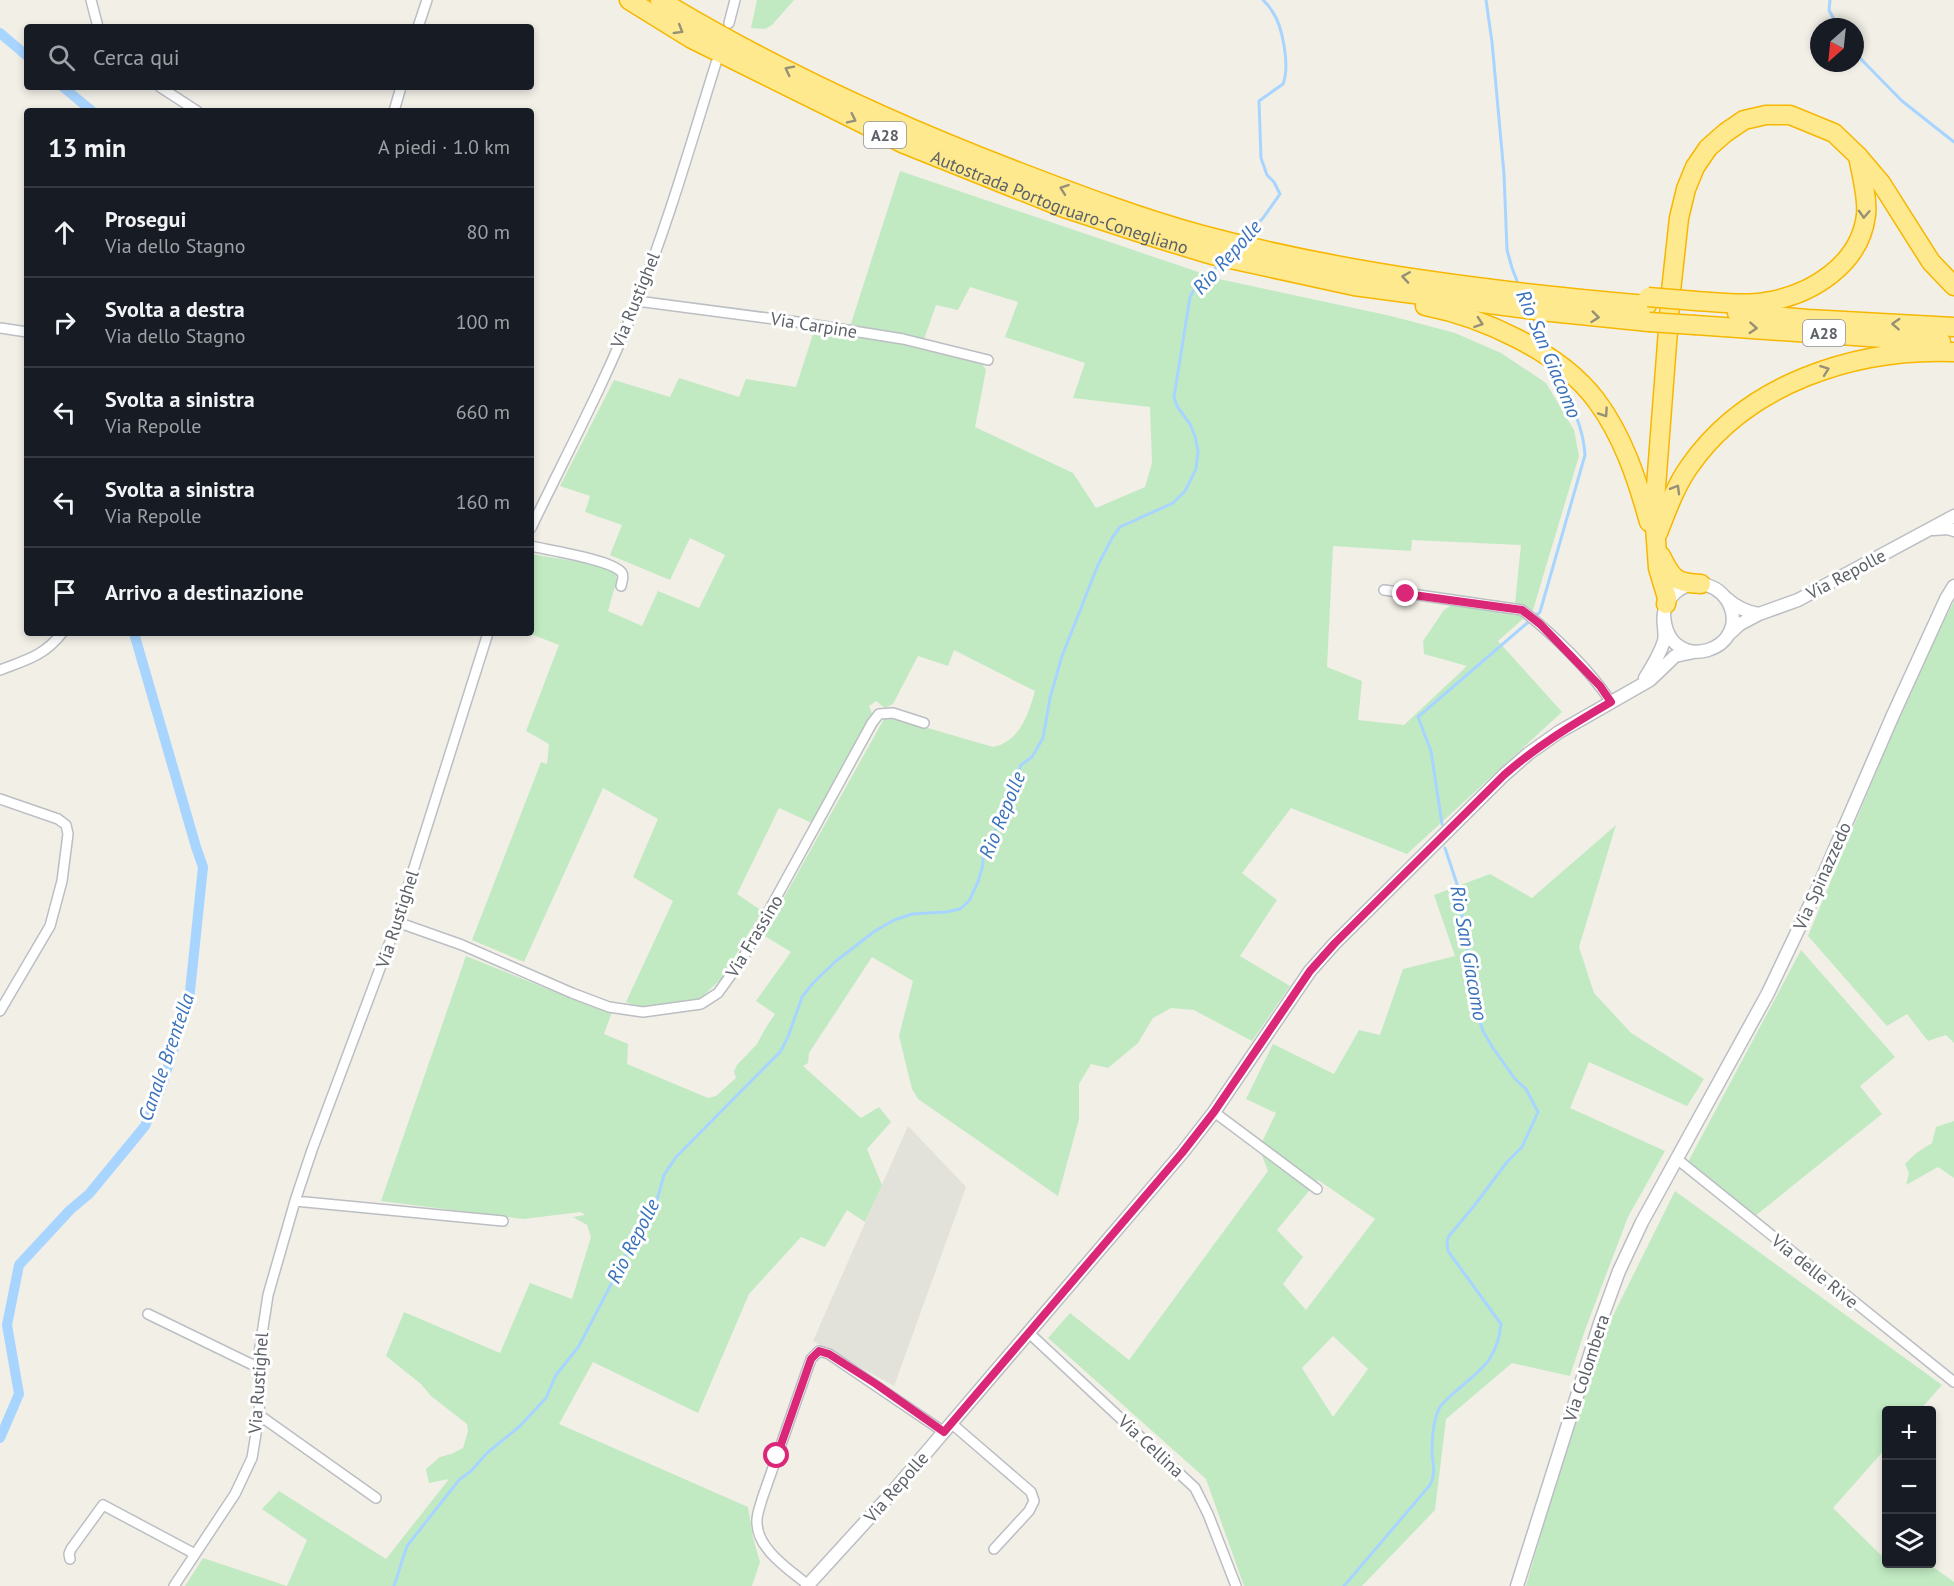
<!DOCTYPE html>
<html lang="it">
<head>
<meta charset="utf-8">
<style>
	:root { --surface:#171b24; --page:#20242c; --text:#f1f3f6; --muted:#9ea1a6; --line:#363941 }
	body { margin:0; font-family:"PT Sans",sans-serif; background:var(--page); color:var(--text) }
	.controls { position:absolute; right:18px; bottom:18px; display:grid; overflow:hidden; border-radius:6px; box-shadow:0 3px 9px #0003 }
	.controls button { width:54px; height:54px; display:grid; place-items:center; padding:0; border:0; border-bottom:2px solid var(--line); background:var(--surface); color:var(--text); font:30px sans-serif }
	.compass { position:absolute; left:1810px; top:18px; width:54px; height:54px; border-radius:50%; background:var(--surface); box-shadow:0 3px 9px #0003; rotate:207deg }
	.stop { position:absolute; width:18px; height:18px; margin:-14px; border:4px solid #db2777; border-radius:50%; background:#fff }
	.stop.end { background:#db2777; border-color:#fff; box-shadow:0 2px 6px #0008 }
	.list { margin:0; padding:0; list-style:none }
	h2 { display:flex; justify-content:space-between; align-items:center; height:78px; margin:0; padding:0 24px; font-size:26px }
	h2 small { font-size:20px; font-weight:400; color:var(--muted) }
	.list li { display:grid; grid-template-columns:39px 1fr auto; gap:18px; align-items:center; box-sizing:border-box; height:90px; padding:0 24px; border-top:2px solid var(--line) }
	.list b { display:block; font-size:22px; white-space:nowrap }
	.list p { margin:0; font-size:20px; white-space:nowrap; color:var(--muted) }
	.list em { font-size:20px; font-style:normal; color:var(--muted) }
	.icon { flex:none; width:33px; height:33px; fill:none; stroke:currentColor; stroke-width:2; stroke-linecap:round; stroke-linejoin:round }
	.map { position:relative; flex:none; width:1954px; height:1586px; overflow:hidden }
	.search { position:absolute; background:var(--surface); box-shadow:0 3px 9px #0003; left:24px; top:24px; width:510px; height:66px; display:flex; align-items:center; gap:15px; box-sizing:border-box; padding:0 21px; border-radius:6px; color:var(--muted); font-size:22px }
	.panel { position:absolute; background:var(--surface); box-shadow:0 3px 9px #0003; left:24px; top:108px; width:510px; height:528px; border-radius:6px }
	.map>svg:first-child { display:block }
</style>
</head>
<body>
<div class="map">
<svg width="1954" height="1586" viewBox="0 0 1954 1586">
	<rect width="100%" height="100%" fill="#f1efe6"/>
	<path fill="#e2e1da" d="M908,1126L966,1187L894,1386L813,1341Z"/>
	<path fill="#c1eac3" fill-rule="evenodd" d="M757,0H794L772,25L765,29L751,28Z
		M900,171L1219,279L1391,316L1455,333L1501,353L1546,383L1574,430L1579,456L1533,610L1498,641L1562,712L1407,854L1291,808L1242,873L1277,900L1240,956L1290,986L1252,1041L1194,1010L1171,1008L1153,1018L1138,1043L1108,1068L1091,1064L1079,1084V1119L1058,1196L918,1099L912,1089L899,1036L913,981L872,957L809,1053L808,1063L803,1066L861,1118L879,1107L891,1122L867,1149L882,1185L865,1222L847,1210L825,1247L801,1237L749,1294L698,1413L593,1362L559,1424L748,1507L753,1538L760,1562L752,1586H185L203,1558L287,1586L307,1540L262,1509L279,1491L386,1559L449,1479L429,1483L426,1469L440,1457L451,1454L463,1448L468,1431L467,1424L431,1396L421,1384L386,1356L404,1312L500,1353L530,1283L572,1299L591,1237L587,1225L573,1217L585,1215L581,1212L523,1219L381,1201L466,956L570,998L612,1012L604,1034L628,1044L627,1064L708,1098L716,1096L736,1078L734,1071L737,1065L757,1044L765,1029L775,1014L756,1001L791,952L763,935L884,719H897L993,747C1020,741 1028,715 1035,691L954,650L948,666L918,656L893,704L885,708L876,701L869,706L872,713L870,721L812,823L779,808L737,894L762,911L722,978L701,998L690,1002L646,1009L626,1002L673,901L633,877L658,819L603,788L524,962L472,940L541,762L547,764L549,744L526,731L559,645L528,633H531V554L598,565L615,571L617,579L608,611L642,626L658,591L699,608L725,555L690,538L670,580L610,555L622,525L585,512L590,496L560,486L614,380L670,397L679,378L739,397L746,379L796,387L814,331L847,336ZM970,287L1018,302L1005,337L1085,363L1073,398L1150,407L1152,463L1145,487L1096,508L1073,473L975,427L986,370L982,363L921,348L936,305L958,310ZM1412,540L1521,545L1514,613L1453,604L1444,610L1423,641L1424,654L1467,666L1404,725L1358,720L1362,681L1327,667L1333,546L1411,551Z
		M1954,601V1043L1946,1035L1928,1041L1907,1014L1887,1026L1808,936L1917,674Z
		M1616,825L1579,947L1594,993L1631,1033L1704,1079L1687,1106L1589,1062L1570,1108L1665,1151L1628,1217L1585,1330L1570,1376L1512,1363L1446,1419L1435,1510L1362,1586H1244L1206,1479L1048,1338L1070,1313L1129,1360L1268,1171L1259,1148L1276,1113L1246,1099L1273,1044L1334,1074L1359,1030L1380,1035L1403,969L1455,956L1434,895L1490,874L1532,898ZM1318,1180L1375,1219L1306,1310L1283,1284L1303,1257L1277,1230ZM1333,1336L1368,1369L1333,1417L1302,1368Z
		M1801,950L1895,1057L1860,1086L1882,1114L1755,1216L1688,1162Z
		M1954,1121V1178L1938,1167L1906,1185L1909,1173L1905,1164L1915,1154L1932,1143L1936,1127Z
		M1675,1191L1942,1385L1920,1410H1886V1448L1833,1508L1886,1560V1564H1929L1954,1582V1586H1526L1591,1360Z"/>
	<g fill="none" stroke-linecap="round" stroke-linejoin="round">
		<path stroke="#a8d5ff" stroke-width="3" d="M1486,0L1492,42L1504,174L1507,250L1512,268L1519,286
			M1830,0L1829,10L1838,27
			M1855,53L1902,101L1954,142
			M1243,239L1263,218L1280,194L1274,182L1267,175L1261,158L1259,101L1283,84C1290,67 1283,26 1272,11C1270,7 1266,3 1263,0
			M1532,318L1543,345
			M1442,824L1431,751L1418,717L1540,612L1585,455C1583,422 1568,399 1554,370
			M394,1586L407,1546L459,1480L471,1471L487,1453L520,1426L546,1398L556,1375L579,1346L632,1244L646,1223L657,1200L664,1175L676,1157L780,1052L788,1037L802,997L813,983L836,961L875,931L894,920L912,914L946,912L960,909L969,901L978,882L983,865V853L1001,820L1021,765L1032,757L1043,738L1050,698L1062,656L1098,565L1112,538L1120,527L1173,503L1185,491L1196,469L1198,451L1195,436L1190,424L1177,406L1174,397L1190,297L1197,285L1220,264
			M1344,1586L1430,1485C1436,1474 1433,1464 1432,1453C1432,1439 1433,1419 1440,1407C1444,1401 1451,1396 1456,1391C1482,1369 1497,1360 1501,1324L1448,1251L1447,1241L1449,1236L1474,1206L1507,1162L1522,1147L1538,1112L1526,1089L1515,1079L1493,1048L1483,1031L1478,1016L1457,884L1445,848"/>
		<path stroke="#a8d5ff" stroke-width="10" d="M0,33L27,56
			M63,87L92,111
			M0,1438L19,1394L7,1325L19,1265L70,1210L89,1194L145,1126L161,1088L189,1001L203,867L196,847L134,633"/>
		<defs>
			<path id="minor" d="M91,0L98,27
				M729,23L735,0
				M418,27L427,0
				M160,87L197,111
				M394,111L401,87
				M637,301L797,322L903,339L988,360
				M0,328L27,332
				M531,528C567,453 607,379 637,301C668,224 691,143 716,63
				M531,546C548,550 614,560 622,573C624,576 622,582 621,586
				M1384,590L1522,610C1553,634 1590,670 1611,702
				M0,670C26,660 44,656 62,633
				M0,799L58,819L66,825L68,834L62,881L50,926L0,1011
				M397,922L462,945L572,993L609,1007L643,1012L701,1004L718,993L743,958L872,723L879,714L893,713L924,723
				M1214,1112L1317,1189
				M1677,1159L1954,1382
				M295,1201L503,1221
				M148,1314L257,1367
				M1028,1332L1195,1488L1208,1514L1236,1586
				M259,1415L376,1498
				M951,1423L1031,1492L1034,1501L1029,1511L994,1549
				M70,1559L69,1554L71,1549L103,1505L195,1554
				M808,1585C790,1570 757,1549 757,1523C756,1516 760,1507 762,1499L811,1359L819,1351L829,1354L944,1432
				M174,1586L235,1494L252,1458L259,1415L260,1390L257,1367L268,1295L295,1201L312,1150L394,931L488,633"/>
			<path id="tertiary" d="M1933,529L1948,528L1954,530
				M1726,598C1736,607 1745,612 1759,614
				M1728,635L1740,624L1759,614L1798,600L1954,516
				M1645,678C1652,667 1660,654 1664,641C1666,632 1662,622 1664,613C1667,596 1682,583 1700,584C1711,585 1721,591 1727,600C1756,649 1667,680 1664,614
				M807,1586L890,1495L1182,1153L1214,1112L1310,971L1335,943L1504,775L1528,754L1559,732L1650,680L1675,656L1694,652
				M1517,1586L1600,1323L1619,1271L1642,1222L1768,993L1818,888L1893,715L1946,599L1954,586"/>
			<g id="motorway">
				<path id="s1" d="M629,0L692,39L904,144L1064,208L1156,238L1212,255L1354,286L1541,311L1649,322"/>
				<path d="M660,0C772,68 896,125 1019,172C1079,195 1140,218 1202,235C1348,274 1498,292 1647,305"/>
				<path d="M1696,301C1718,302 1743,306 1765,302C1811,295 1860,265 1866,215C1868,198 1861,173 1858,156"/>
				<path d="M1425,306C1482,317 1560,352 1596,400C1623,436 1637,479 1649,522"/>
				<path d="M1737,313L1808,319L1954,327"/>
				<path d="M1695,325L1941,342"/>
				<path d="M1658,533C1667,510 1675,487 1689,467C1747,383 1856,348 1954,352"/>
				<path d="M1661,556C1672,579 1676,583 1701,584"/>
				<path d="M1666,604L1667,598L1658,568L1654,513L1671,291L1679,218L1686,189L1695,167L1708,148L1725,133L1744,120L1766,115H1790L1834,133L1858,156L1881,183L1931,262L1954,286"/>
			</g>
		</defs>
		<use href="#minor" stroke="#bbbec3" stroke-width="12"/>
		<use href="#tertiary" stroke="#bbbec3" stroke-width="15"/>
		<use href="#motorway" stroke="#f7b700" stroke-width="21"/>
		<use href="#minor" stroke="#fff" stroke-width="9"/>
		<use href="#tertiary" stroke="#fff" stroke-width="12"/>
		<use href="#motorway" stroke="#ffe98f" stroke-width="18"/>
		<defs>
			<path id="motorway-bridge" d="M1648,297L1696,301
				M1649,322L1695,325"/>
		</defs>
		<use href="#motorway-bridge" stroke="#f7b700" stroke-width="21" stroke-linecap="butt"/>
		<use href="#motorway-bridge" stroke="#ffe98f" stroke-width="18"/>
	</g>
	<defs><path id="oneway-chevron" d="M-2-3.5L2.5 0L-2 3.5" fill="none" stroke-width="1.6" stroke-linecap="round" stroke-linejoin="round" transform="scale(1.5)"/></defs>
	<g stroke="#969176">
		<use href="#oneway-chevron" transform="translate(679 30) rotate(31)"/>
		<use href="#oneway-chevron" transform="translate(789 70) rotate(-153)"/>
		<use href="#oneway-chevron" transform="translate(852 119) rotate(26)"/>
		<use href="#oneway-chevron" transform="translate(1064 189) rotate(-160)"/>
		<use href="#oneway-chevron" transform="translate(1864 214) rotate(93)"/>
		<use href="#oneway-chevron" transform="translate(1406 277) rotate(-171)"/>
		<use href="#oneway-chevron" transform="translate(1595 317) rotate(6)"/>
		<use href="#oneway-chevron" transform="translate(1479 323) rotate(19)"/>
		<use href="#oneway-chevron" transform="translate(1896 324) rotate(-177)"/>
		<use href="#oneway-chevron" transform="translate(1753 328) rotate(4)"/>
		<use href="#oneway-chevron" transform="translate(1825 370) rotate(-20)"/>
		<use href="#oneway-chevron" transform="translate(1604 413) rotate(56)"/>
		<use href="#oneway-chevron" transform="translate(1676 489) rotate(-60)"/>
	</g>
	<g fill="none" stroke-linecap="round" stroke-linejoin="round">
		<path stroke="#db2777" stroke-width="8" d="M777,1456L811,1359L819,1351L829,1354L876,1384L944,1432L1182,1153L1214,1112L1310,971L1335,943L1504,775C1537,746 1573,724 1611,702L1600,686L1540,624L1522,610L1406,594"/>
	</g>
	<g text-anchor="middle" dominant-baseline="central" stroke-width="6" stroke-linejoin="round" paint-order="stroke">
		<g fill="#fff" stroke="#8e9195" stroke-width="1.5">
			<rect x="864" y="122" width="42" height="26" rx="4.5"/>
			<rect x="1803" y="320" width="42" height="26" rx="4.5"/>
		</g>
		<g font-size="16" font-weight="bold" fill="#5d6268">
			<text x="885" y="135">A28</text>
			<text x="1824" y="333">A28</text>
		</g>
		<g font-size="18" fill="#5d6268" stroke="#fff">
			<text stroke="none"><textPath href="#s1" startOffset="477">Autostrada Portogruaro-Conegliano</textPath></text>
			<text transform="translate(635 300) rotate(-68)">Via Rustighel</text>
			<text transform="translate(814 325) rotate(9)">Via Carpine</text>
			<text transform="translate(1846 574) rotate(-28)">Via Repolle</text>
			<text transform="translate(1822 876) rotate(-66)">Via Spinazzedo</text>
			<text transform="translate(397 919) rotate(-72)">Via Rustighel</text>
			<text transform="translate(754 936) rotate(-59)">Via Frassino</text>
			<text transform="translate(1815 1271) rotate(39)">Via delle Rive</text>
			<text transform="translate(1586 1368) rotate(-72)">Via Colombera</text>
			<text transform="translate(258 1383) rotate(-86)">Via Rustighel</text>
			<text transform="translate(1151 1446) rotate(43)">Via Cellina</text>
			<text transform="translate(896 1487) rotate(-49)">Via Repolle</text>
		</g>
		<g font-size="20" font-style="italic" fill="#3a72bb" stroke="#fff">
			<text transform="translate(1227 257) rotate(-48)">Rio Repolle</text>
			<text transform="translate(1549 354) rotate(67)">Rio San Giacomo</text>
			<text transform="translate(1002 815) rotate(-68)">Rio Repolle</text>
			<text transform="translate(1469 953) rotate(80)">Rio San Giacomo</text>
			<text transform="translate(166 1057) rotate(-71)">Canale Brentella</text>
			<text transform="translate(633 1241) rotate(-63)">Rio Repolle</text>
		</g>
	</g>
</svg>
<div class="controls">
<button>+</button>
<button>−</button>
<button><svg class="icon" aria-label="layers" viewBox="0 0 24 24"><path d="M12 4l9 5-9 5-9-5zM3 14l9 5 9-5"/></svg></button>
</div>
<svg class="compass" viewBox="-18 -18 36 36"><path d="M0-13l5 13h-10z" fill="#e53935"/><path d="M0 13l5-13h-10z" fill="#9ea1a6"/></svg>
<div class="stop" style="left:777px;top:1456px"></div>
<div class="stop end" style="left:1406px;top:594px"></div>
<div class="search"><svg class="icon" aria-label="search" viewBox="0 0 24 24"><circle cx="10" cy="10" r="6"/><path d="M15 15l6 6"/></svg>Cerca qui</div>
<section class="panel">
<h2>13 min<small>A piedi · 1.0 km</small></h2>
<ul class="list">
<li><svg class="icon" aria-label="ahead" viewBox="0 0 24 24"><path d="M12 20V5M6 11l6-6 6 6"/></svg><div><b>Prosegui</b><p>Via dello Stagno</p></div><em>80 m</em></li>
<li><svg class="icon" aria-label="right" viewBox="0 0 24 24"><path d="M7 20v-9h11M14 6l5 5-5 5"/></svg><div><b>Svolta a destra</b><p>Via dello Stagno</p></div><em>100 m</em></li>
<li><svg class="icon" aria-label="left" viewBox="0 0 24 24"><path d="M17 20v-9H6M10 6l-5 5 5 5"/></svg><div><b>Svolta a sinistra</b><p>Via Repolle</p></div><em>660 m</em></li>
<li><svg class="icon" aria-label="left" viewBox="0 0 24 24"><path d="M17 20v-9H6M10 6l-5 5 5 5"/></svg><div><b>Svolta a sinistra</b><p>Via Repolle</p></div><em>160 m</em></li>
<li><svg class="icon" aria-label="arrive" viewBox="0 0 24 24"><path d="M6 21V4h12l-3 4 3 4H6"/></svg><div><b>Arrivo a destinazione</b></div></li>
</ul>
</section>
</div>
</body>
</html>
